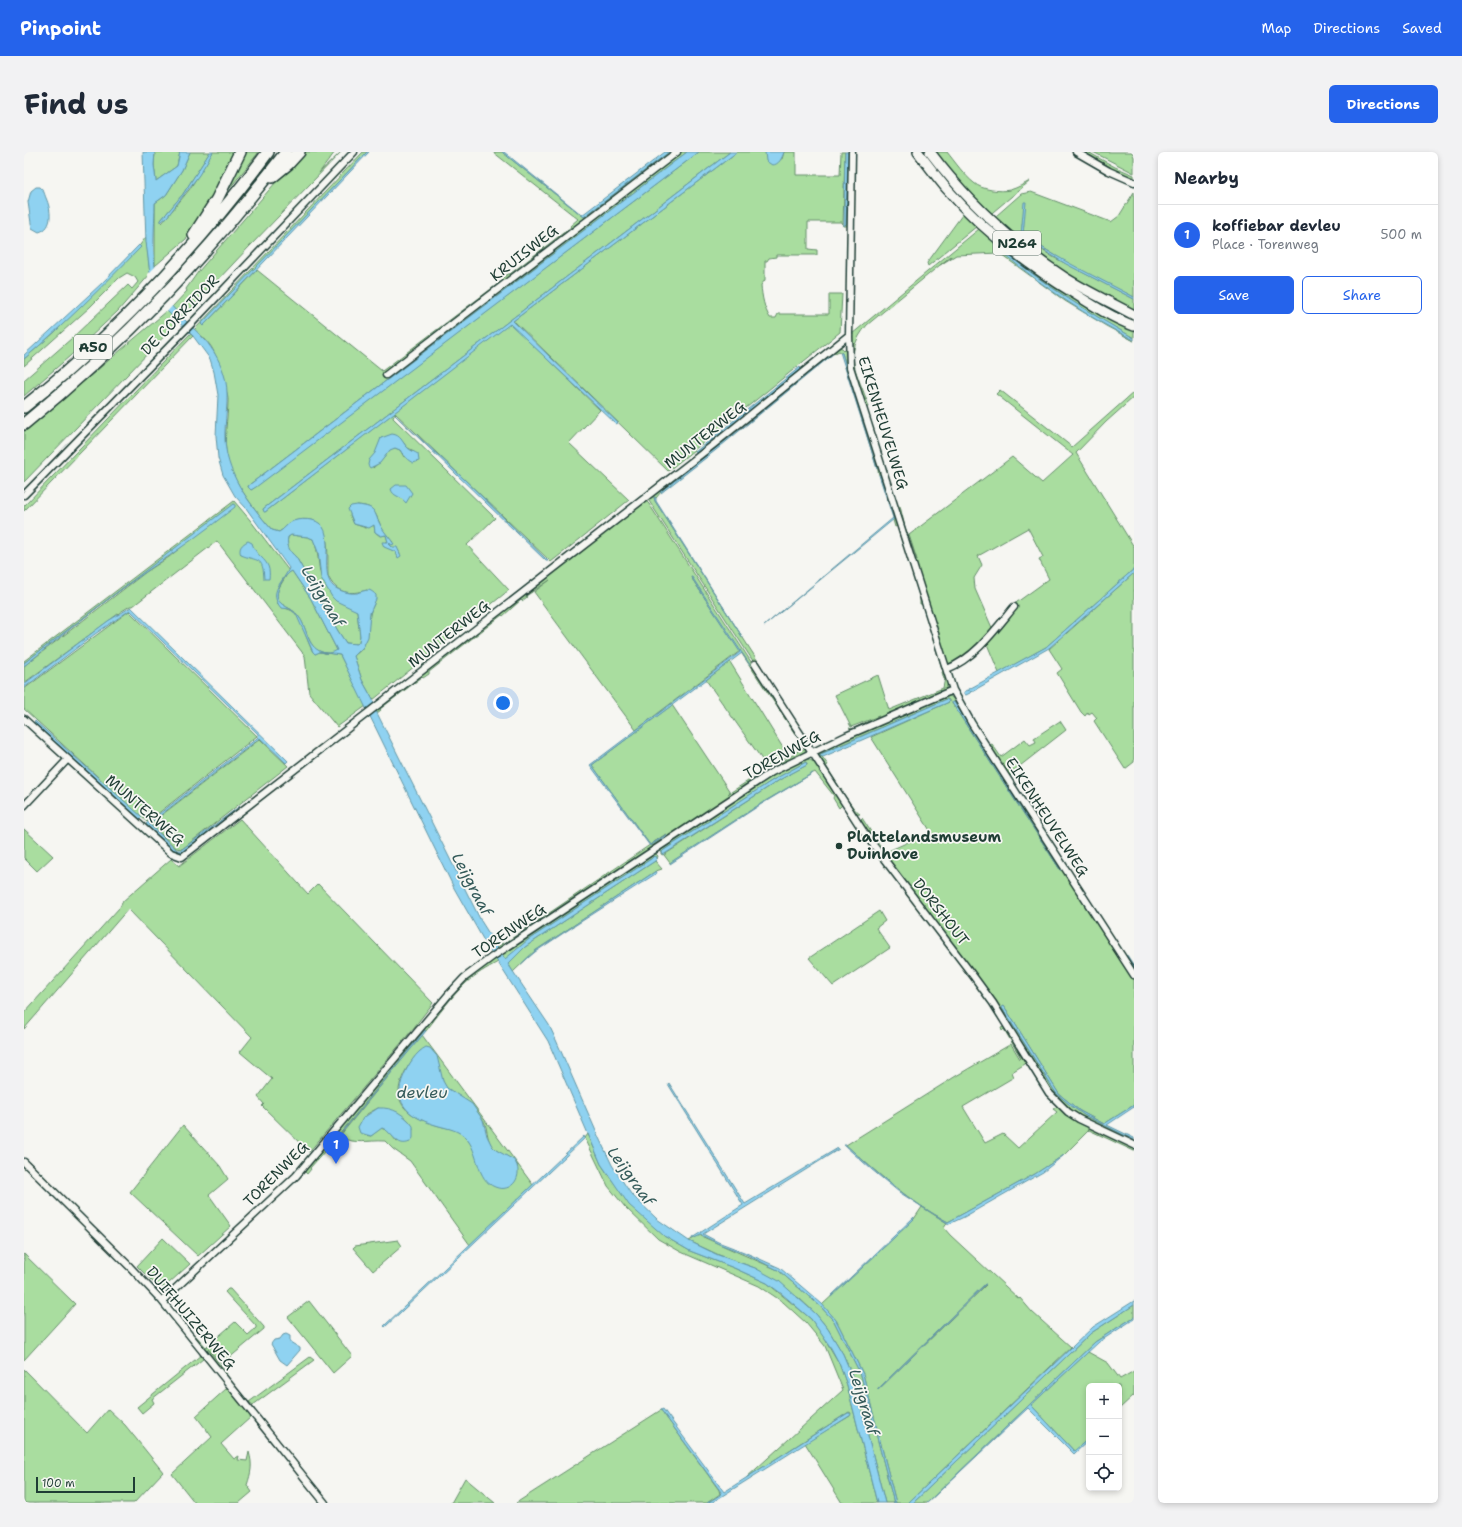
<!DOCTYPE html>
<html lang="en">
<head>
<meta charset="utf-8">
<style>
	:root { --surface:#fff; --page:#f2f2f3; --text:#1f2937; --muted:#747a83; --line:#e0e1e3; --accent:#2563eb }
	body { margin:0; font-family:"Shantell Sans",sans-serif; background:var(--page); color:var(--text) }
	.controls { position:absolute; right:12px; bottom:12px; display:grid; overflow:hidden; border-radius:6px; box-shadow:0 2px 6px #0003 }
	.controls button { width:36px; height:36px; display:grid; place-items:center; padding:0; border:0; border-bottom:1px solid var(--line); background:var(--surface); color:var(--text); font:20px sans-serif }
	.scale { position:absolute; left:12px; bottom:10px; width:99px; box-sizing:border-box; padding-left:4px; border:2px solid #1f3d34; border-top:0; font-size:11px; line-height:14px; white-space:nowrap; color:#1f3d34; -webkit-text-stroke:3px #f6f6f2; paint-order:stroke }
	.you { position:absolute; left:479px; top:551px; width:14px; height:14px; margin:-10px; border:3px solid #fff; border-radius:50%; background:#1a73e8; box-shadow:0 0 0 6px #1a73e833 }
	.badge { display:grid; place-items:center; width:26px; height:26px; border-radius:50%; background:var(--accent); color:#fff; font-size:13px; font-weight:700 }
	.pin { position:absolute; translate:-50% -33px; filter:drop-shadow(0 1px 2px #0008) }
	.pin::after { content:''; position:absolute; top:21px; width:14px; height:12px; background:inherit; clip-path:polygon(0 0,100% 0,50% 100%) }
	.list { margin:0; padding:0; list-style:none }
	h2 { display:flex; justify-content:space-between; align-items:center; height:52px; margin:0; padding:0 16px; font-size:17px }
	h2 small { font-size:13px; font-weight:400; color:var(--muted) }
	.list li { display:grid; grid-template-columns:26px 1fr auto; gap:12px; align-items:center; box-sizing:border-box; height:60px; padding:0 16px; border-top:1px solid var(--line) }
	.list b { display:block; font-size:15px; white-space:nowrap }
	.list p { margin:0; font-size:13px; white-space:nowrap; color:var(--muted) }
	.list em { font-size:13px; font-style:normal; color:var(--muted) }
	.actions { display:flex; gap:8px; padding:12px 16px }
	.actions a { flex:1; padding:9px 0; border:1px solid var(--accent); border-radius:6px; text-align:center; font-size:14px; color:var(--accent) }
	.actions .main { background:var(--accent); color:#fff }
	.icon { flex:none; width:22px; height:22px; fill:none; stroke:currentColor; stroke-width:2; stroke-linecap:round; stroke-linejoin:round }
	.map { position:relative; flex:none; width:1110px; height:1351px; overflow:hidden; border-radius:6px }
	header { display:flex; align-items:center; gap:24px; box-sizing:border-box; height:56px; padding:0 20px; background:var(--accent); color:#fff }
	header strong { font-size:19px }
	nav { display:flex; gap:22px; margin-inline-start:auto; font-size:14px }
	.intro { display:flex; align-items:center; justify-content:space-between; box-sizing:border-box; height:96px; padding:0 24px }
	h1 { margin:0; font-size:28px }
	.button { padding:10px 18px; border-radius:6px; background:var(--accent); color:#fff; font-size:14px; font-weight:700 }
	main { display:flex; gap:24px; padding:0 24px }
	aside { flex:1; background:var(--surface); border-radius:6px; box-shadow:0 2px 6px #0003 }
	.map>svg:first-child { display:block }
</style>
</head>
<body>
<header>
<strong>Pinpoint</strong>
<nav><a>Map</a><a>Directions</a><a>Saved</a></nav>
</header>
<div class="intro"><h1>Find us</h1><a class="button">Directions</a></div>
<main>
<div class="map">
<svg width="1110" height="1351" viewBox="0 0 1110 1351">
	<rect width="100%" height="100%" fill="#f6f6f2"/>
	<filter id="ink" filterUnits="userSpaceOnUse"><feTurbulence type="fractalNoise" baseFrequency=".025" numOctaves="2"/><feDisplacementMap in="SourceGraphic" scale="8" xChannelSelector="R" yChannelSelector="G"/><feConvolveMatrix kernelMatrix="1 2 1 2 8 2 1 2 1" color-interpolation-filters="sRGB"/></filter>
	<g filter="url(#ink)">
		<path fill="#a9dd9f" stroke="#648d6a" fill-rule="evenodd" d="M131,0H156L153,14L132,29L130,13Z
			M166,0H186L159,42L137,68L138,71L165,38L189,0H213L175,70L162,87L131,114V51L142,43L158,18Z
			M218,0H235L193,52Z
			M278,0H311L295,21L317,0L225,95L158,166L148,155L163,139L162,137L174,120Z
			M339,0H343L178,172L179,174L233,118L358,219L479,128L478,126L484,122H486L547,75L546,74L554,67L469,0H478L560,65L645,0H663L225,333L224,335L227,338L675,0H706L239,357L241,360L489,169L713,0H741L758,7L760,0H772V23H816L817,0H821L819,73L822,72L824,0H826L825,74H819L818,70H784V97L793,98V103H752V105L745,106L743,109H741V128L737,133C738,145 740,156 746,166H752L754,162H805V142H818L816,180L644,319L491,170L487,172L576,258L545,291L605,348L527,410L371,261L369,266L471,366L443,393L485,438L349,548L338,528L330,504C333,501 337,499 339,495C347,481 342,465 350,452L343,438C326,443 312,442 304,424C303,408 308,373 288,368C282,367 276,367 270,369C264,371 261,377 255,380L248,378C232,359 209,331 203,306C199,286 204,267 204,248C204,240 193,205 189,198C185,190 177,183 170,178ZM357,286L380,291L382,295L390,299L380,305L376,298L371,296L366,297L360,306L349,316ZM333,353C349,354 350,358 356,372C358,378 364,385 369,390H366L365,392L368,395L373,397L376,401L374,405L372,400L360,394L362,390H364L362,383L356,384L351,380L350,373L342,376L330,372L326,363Z
			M908,0H923C931,10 940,23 950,31C958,38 976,40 986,38C993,36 1000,32 1006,29L969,60L967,62L971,66L972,64L997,42L1007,40L1087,70L1095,64L1110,40V145L1043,111L999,83L1001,50L997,83L998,85L1029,105L1110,147V159L1063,136L982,80Z
			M1056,0H1064L1091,15L1110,23V28L1088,17Z
			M1069,0H1108L1110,5V21Z
			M941,59L965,82L1110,176V186C1065,161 1022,134 982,101L981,102L999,117L1047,152L1110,189L1082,174L1041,149L975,101L932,103L916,113L927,105V104L843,173C817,204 834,220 845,255H841L828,212V182L955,77L953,74L904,114L903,111Z
			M122,85L126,122L94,159L46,204L0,244V228L48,186L104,133L108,137L114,130L111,125L103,121L95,126L66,155L0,214V207L31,180L116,93Z
			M143,159L154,170L0,330V280Z
			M166,182L169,184L0,359V354Z
			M814,195L818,196L822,200L824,213L924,531L922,536L919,539L829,579L825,576L828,577L855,564L827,575L811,543L854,523L865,558L919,536L921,526L920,527L918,520H919L898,452H896V446L873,374L871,375L869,368L870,366L857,323H855L851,305L818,201L815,199L809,202L808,201L637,340L632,346L630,345L631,349L737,514L734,515L731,512L625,349L626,345Z
			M976,238L1048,295L1110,240V245L1082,270L1052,301L1110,395V417L1022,495L975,521L963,492L949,506V502L970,481L991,456L989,453L1025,427L1015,407L1019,405L1004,376L954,404L958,413L950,426L951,437L969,478L947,501L927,513L923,512L873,356L876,354L881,375L893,408L885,383L988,305L1018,331L1049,303L972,242Z
			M210,349L226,368L265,419L253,439V451C260,458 267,456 272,462C279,471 283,490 289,500L291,502L295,500L316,503L342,554L313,575L285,541L281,504L193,389L109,454H106L98,459L0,531V514L122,420L145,405L210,352L0,511V509Z
			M620,349H622L625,352L784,598L759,612L475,799L473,795L479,791L477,792L478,793L642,682L626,693L568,613L648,553L706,640L704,642L727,627H730L772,601V600L778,597H781L667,425L716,499L612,578L510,440L526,428L502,444L503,445L498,449L497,448L479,464L478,463L405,520V522L399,526L398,525L356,557L357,558L353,561L352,557Z
			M267,383L284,385L289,387C296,402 293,413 298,427C302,437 324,452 333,459L336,484L335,490L333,492L322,491L314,479L272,405C266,400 262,394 264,385Z
			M268,419L287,447L313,498C310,501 306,502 301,501C283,498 284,477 275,465C266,451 246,456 256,433C259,427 262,422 268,419Z
			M1110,421V610L1101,617L1070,569L1073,566L1068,560L1065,562L1064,560L1061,564L1057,560L1033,521L1038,517L1025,497Z
			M105,459L233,584L123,670L0,557V537Z
			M706,510L764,604L744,616L682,528Z
			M923,543C933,545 943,568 948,577L1110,827V953L1080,972L1056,959L1035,942L980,854L978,856L1032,941L1046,953L1060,963L1110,988V991L1072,973L1045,958L1027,940L987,877L843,682L836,668L838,666L857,695H858L862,700L907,680L847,585L925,550V548L923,547L796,602L804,613L802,614C809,624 828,658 836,662L830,663L794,604L796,598ZM928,551L979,628L1037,719Z
			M1036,569L1042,578L987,621V623L985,625L965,595L966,593L968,592L977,605L1001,587L1006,593L1012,590L1010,586Z
			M236,587L264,614L158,697L152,696L126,672Z
			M782,606L792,611L818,653L815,656L809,646L810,644L791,620L738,651L646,711L640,703L757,627L783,613L782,610L749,628L640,698L638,700L639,703L637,702V700L638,695L754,620Z
			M216,667L284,742L294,732L409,851L384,883L285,1000L238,954L240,952L234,945L248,927L216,900L228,885L104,757L0,877V861L96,755L99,749L147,707L155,714Z
			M0,677L29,704L13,719L0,706Z
			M629,701L632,702L634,704L633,707V706L630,705L504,788L481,808L477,802Z
			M631,709L638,717L632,719L511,799L489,820L484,811L501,795Z
			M855,759L861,769L852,776L866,796L809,834L785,806Z
			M471,806L474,810C463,816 452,822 442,831C427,845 414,863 402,879L401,878L314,984L315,985L398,883L509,1033L446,1093L386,1009L369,997L361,989C342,988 333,993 315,985L310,990H309L286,1016L287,1017L283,1022L281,1020L282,1016L393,883L441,828ZM408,898C417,909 414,924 422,935C425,939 431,941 435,944C441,948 455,961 459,968C464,975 462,986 468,994C475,1003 488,1004 494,1014L460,1025C453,1011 452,993 438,982C430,976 421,976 412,973C401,969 387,964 380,955C366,938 384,912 396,899ZM354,956C367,960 387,962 389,978L373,990L364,979L357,976L347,984L340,983L343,962Z
			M982,874L1003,909L1001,912L988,920L990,925L939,955L961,991L979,982L994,996L1033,960L1029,957L1034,954L1110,995V999L1065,978L1040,1003L1011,1022L924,1070C886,1050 853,1021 822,993L932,924L987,892L996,907L997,906L981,879L980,877L978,879L977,876Z
			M159,973L196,1014L204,1027L185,1043L207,1074L174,1104L106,1040Z
			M564,982L577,1012L587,1027L640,1084L666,1099L710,1116L743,1131L775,1157L787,1167L798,1182L815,1211L823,1233L853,1351H818L781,1291L826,1264L827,1261L825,1260L722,1326L819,1238L801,1194L782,1171L759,1150L735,1134L657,1100L634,1087L601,1055L584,1034L561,986Z
			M898,1055L923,1071L920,1076L926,1083L995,1147L996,1146L1008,1160L1047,1195L884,1351H872L839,1222L812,1168L798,1153L890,1067ZM961,1132L962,1133L854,1238V1237Z
			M677,1082V1084L754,1118L796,1154L810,1169L837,1223L870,1351H861L830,1228L819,1202L804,1177L792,1162L776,1147L731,1116L695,1103L665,1089Z
			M139,1086L166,1112L144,1132L140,1135L133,1134L113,1114Z
			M374,1088L378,1094L349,1119L329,1096L331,1094Z
			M0,1102L51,1152L0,1208Z
			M204,1137H206L240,1175V1177L198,1212L184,1197L203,1222L201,1224L171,1186L172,1184L182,1195L211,1170L224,1183L232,1176V1174L201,1140Z
			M285,1149L328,1204L309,1221L264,1165Z
			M1110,1153V1165L1071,1190L903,1351H889L1067,1181Z
			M1064,1200L1084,1211L1096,1227L1110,1219V1243L1095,1257V1234H1065V1286L1051,1300L1007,1253Z
			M177,1203L179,1207L128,1247L130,1251L118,1261L113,1255Z
			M286,1205L290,1208L229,1253L225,1250Z
			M0,1217L63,1281L84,1257L101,1273L139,1320L110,1351H0Z
			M203,1236L227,1265L197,1292L210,1307L215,1304L214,1308L223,1309L225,1300C229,1313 227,1321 223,1333L228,1340L215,1351H171L148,1322L188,1285L172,1264Z
			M637,1258L695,1338L696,1342L683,1351H492Z
			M441,1326L471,1351H427Z"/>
		<path fill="#8fd2f1" stroke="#6296a5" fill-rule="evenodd" d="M119,0H131L130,13L132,29L153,14L156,0H166L158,18L142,43L131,51C131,72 127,110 134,129C142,155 164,169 181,188C189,197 195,208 199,219C207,241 201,261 201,282C200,320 225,351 248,378L255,380C261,377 263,371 269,369C275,367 282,367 288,368C316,374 293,419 309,434C315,439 325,442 333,441C336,440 341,438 345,438C348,439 350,441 352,443V447L346,461L344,485L339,495L330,504L338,528L349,548L353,561L457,769L481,807L504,788L627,707L630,704L633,705V707L631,709L501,795L484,812L525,873L532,888L575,986L588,1013L607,1042L633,1067L665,1089L694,1103L731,1116L755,1129L792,1162L804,1177L819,1202L830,1228L861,1351H853L823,1233L815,1211L807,1196L787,1167L758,1142L743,1131L710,1116L666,1099L640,1084L605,1053L577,1012L524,889L459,787L430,736L316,503L296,500L291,502L289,500L272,462L266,457L257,456C243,439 260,430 265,416L222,356L211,344L199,323L194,306L192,284L194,243L190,220L186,207L169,184L143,159L126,122L122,90ZM267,383L284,385L289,387L294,400L297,426L308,445L312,449L333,459L336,484L335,490L333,492L322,491L314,479L272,405C266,400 262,394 264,385ZM268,419L287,447L313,498C309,501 303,502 298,500C282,494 284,477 275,465C266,451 246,456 256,433C259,428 262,422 268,419Z
			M186,0H189L175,23L143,65L137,70V68L159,42Z
			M343,0H345L179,174L177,172Z
			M478,0H480L558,63L641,0H645L560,65Z
			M663,0H675L232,335L227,338L224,335L225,333Z
			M706,0H713L489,169L594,271L592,272L486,172L241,360H240L239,357Z
			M741,0H760C758,6 755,13 748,13L742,9Z
			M821,0H824L822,72L820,74Z
			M12,35H16C20,38 20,41 22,46C27,57 30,76 15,80L8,76L7,71L4,50L7,39Z
			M1000,50H1002L999,83C1035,108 1073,125 1110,145V147L1042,112L998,85L997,83Z
			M115,93L117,95C79,134 41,172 0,207V203L78,131Z
			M982,101C1022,134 1065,161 1110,186V188C1063,165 1020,135 981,103Z
			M816,200L818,201L853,317V316Z
			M808,201L809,202L692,298L637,341L636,340L719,275Z
			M776,215L777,217L672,301L671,300Z
			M371,263L440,327L524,409H522Z
			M368,282C377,283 378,290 383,295C385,298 391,300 394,302L395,309L389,311C383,308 380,304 376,298L371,296L366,298L356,311L346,316L344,313L345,308L351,301L357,286Z
			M856,322L870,367L740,474L869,366L855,323Z
			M372,333H382L388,341L382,351C376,343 369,345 367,337Z
			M630,345L632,346V349L719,486L631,349Z
			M209,352L211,353V355C182,378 153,399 123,419C80,449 40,482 0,514V511Z
			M333,353C354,355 349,360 357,374C360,380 366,386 370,392L367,393L366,391L365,392L368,395H373L377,404L374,406L372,400L360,395L358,390H364L362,383L357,384L351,380L350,373L345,376L330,372L324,357L327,354Z
			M224,389L228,391C233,408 248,406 245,427H240C239,404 234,410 217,403C214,396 218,392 224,389Z
			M1110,417V421L1025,496L947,540V539L946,541L942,543L940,542V540L944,538L945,539V537L1022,495Z
			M667,425H668L726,513L718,501L568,613L626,693L643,682L642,684L626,694L566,613L716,500Z
			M107,455L264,609L262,611L236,586L125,672L153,698H157L216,654L217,655L159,700L150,698L122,672L232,587L234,585V582L106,458L71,482L0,536V532L84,469Z
			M923,547L925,550L799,605L796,604L797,602Z
			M928,550H930L1037,719L928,551Z
			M11,569L118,665L116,667L10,571Z
			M782,610L783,613L757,627L639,703L638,700L640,698L749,628Z
			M789,621L736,653L646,712L647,710L738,651Z
			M632,719L633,721L544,778L511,800L497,812L511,799Z
			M980,854L1035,942L1056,959L1080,972L1110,953V955L1083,973L1110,986V988L1060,963L1046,953L1032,941L978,856V855Z
			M401,878L402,879L314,985Z
			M402,895L406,896L413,904L419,929L423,936L448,952L459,968L463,984L468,994L472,998L490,1008C501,1023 488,1042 471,1035C452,1028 455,1000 442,986C434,978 426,977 415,974C389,967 366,953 380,923C384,913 392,900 402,895Z
			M645,931L721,1052L814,996L815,997L679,1082L694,1090L720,1100L756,1116L798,1152L812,1168L839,1222L872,1351H870L837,1223L810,1169L796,1154L754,1118L719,1101L695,1092L677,1083L668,1087V1086L719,1053L644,932Z
			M354,956C369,955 380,962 389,974V986L386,990C372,996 369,980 358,976L347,984L336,981L334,975L339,966Z
			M560,984L561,986L361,1175L360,1174Z
			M820,993H822C852,1021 887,1051 924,1070L1011,1022L1040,1003L1019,1020L940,1065L925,1072L875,1040L847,1017Z
			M890,1065V1067L807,1145V1144Z
			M961,1132H962L854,1238V1237Z
			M1110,1149V1153L1067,1181L889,1351H884L1069,1175Z
			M1110,1165V1167L1075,1190L1007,1253L1050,1299L1065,1286V1288L1051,1301L1050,1302L1004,1256L903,1351L1071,1190Z
			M262,1182L266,1184V1190L276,1196V1198L263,1213L256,1208L247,1192L250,1188L256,1187L259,1183Z
			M639,1257L700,1340L824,1261H826L827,1263L687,1351H683L696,1343L697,1340L637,1258Z"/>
		<path fill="#f6f6f2" d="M133,113L139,138L149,153L142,161L128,142L124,129V122Z"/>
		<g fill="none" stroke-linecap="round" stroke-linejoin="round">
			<path stroke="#6296a5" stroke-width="2" d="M1103,804L1110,815"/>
			<defs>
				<path id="street" d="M828,0L825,183L826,215L929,538L948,572L1110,823
					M1052,0L1085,19L1110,30
					M362,223L653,0
					M0,343L168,171L330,0
					M731,512L841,682L950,825L969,851L1025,941L1044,960L1055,967L1110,993
					M923,517C951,506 971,478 990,455
					M0,567L147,701L158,705L689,293L825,183
					M0,654L44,607
					M0,1010L106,1115L138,1149L301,1351
					M138,1149L272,1024L425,842L440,826L468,805L748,620L822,584L929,538"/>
				<path id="primary" d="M894,0C903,12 912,24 922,36C958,78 1004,113 1051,142C1070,154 1089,166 1110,174
					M906,0C943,49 988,91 1040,125C1062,139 1086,150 1110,163"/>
				<path id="highway" d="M248,25L264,12L275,0
					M170,83L193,47L216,0
					M0,255C92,182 174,94 244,0
					M0,272C101,190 183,103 262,0"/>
			</defs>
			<use href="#street" stroke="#1f3d34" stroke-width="9"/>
			<use href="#primary" stroke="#1f3d34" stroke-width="12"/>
			<use href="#highway" stroke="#1f3d34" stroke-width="14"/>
			<use href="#street" stroke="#f6f6f2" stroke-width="6"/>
			<use href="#primary" stroke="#f6f6f2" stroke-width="9"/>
			<use href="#highway" stroke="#f6f6f2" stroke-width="11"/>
		</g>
	</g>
	<circle fill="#1f3d34" stroke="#f6f6f2" stroke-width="1.5" cx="815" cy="694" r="4"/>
	<g text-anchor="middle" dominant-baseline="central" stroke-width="3.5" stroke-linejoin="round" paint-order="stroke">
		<g fill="#f6f6f2" stroke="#60746d" stroke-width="1">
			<rect x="969" y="79" width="48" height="24" rx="3"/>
			<rect x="50" y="183" width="38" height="24" rx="3"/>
		</g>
		<g font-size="14" font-weight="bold" fill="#1f3d34">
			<text x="993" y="91">N264</text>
			<text x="69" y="195">A50</text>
		</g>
		<g font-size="15" fill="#1f3d34" stroke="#f6f6f2">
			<text transform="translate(500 101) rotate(-38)">KRUISWEG</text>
			<text transform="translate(156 163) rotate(-46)">DE CORRIDOR</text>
			<text transform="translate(859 271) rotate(73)">EIKENHEUVELWEG</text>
			<text transform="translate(681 283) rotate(-38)">MUNTERWEG</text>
			<text transform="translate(425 482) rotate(-38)">MUNTERWEG</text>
			<text transform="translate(758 603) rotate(-29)">TORENWEG</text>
			<text transform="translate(121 658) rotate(41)">MUNTERWEG</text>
			<text transform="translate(1023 665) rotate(57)">EIKENHEUVELWEG</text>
			<text transform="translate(917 760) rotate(52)">DORSHOUT</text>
			<text transform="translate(485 779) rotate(-34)">TORENWEG</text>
			<text transform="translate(252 1022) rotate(-45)">TORENWEG</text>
			<text transform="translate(167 1166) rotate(50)">DUIFHUIZERWEG</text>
		</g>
		<g font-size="15" font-weight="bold" fill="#1f3d34" stroke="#f6f6f2" text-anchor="start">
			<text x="823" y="685">Plattelandsmuseum<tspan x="823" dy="17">Duinhove</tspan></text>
		</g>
		<g font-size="16" font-style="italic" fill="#355b5a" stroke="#f6f6f2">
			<text transform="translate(299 444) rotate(59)">Leijgraaf</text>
			<text transform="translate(448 732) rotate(62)">Leijgraaf</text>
			<text x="398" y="940">devleu</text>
			<text transform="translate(607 1024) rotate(54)">Leijgraaf</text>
			<text transform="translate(840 1250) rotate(73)">Leijgraaf</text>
		</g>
	</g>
</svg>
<div class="controls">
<button>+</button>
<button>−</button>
<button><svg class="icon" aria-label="locate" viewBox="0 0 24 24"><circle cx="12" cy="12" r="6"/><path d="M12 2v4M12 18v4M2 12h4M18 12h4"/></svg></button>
</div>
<div class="scale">100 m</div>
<div class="you"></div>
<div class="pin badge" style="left:312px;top:1012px">1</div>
</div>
<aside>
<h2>Nearby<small></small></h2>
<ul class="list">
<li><span class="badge">1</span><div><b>koffiebar devleu</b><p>Place · Torenweg</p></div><em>500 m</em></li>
</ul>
<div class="actions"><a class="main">Save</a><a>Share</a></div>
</aside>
</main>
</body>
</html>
